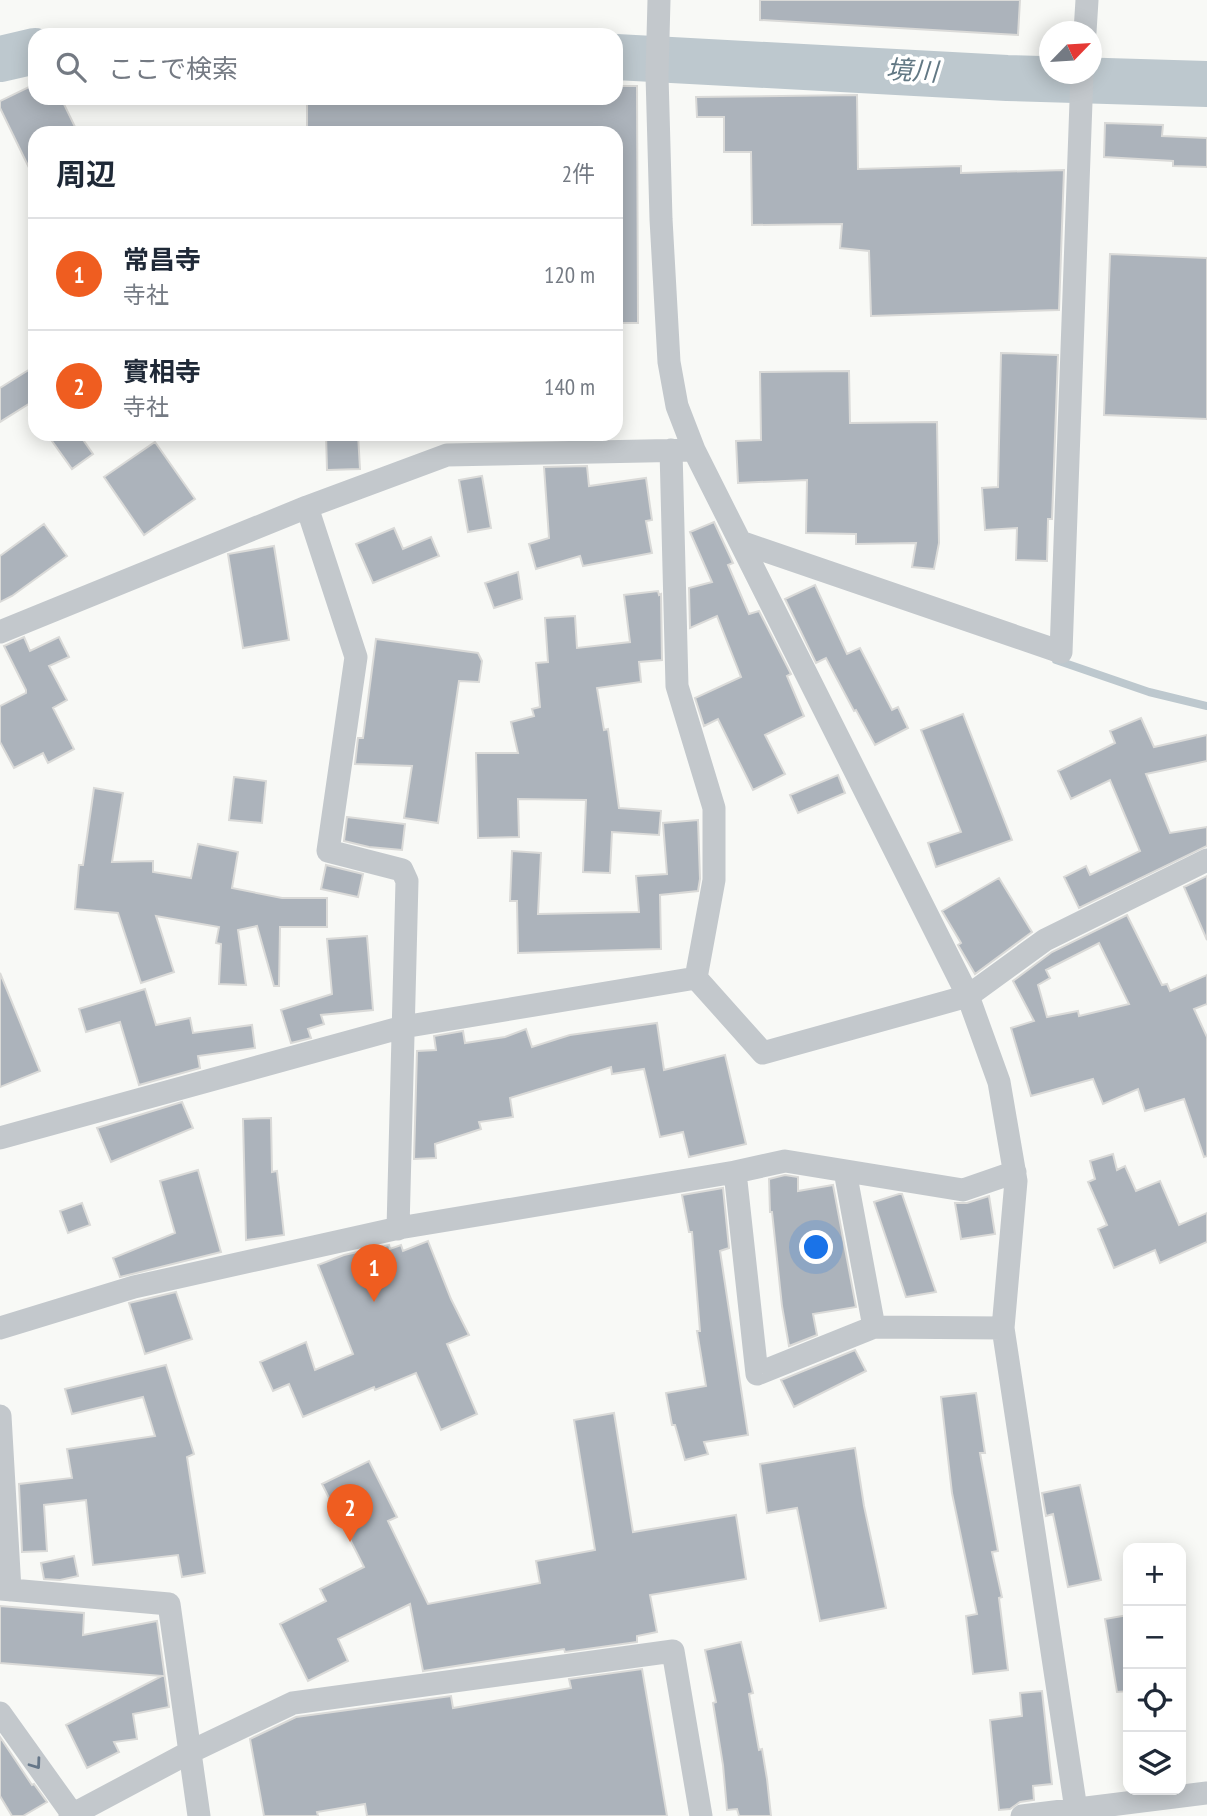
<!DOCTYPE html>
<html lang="ja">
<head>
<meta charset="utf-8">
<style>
	:root { --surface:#fff; --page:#f6f6f7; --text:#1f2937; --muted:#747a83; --line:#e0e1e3; --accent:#ef5d20 }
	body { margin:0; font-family:"PT Sans Narrow","Noto Sans JP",sans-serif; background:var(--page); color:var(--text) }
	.controls { position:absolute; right:21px; bottom:21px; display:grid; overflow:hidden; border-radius:14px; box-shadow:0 4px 18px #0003 }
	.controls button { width:63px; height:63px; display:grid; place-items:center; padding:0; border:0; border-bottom:2px solid var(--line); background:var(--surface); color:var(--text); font:35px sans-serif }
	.compass { position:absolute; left:1039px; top:21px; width:63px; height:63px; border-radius:50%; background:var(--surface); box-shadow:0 4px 18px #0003; rotate:65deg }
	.you { position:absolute; left:817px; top:1248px; width:24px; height:24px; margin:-18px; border:5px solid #fff; border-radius:50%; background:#1a73e8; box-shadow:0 0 0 10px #1a73e833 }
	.badge { display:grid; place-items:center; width:46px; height:46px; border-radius:50%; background:var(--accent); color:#fff; font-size:23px; font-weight:700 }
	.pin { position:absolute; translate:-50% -58px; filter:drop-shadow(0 2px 4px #0008) }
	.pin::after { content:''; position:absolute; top:37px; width:24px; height:21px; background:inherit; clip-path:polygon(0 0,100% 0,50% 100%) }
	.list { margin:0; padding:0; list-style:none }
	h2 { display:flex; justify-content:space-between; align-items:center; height:91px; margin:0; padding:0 28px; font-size:30px }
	h2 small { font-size:23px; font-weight:400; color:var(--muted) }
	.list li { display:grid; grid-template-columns:46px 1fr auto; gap:21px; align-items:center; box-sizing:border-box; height:112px; padding:0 28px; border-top:2px solid var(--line) }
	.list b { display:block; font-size:26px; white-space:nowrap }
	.list p { margin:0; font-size:23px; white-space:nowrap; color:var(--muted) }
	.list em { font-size:23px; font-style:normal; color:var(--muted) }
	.icon { flex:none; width:38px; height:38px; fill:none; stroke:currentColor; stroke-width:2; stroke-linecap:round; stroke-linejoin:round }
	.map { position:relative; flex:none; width:1207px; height:1816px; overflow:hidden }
	.search { position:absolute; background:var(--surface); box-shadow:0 4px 18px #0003; left:28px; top:28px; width:595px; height:77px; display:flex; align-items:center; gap:18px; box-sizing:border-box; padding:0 24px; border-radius:21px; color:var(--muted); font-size:26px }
	.panel { position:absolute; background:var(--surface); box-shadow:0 4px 18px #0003; left:28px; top:126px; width:595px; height:315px; border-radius:21px }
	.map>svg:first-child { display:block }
</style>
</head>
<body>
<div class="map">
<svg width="1207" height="1816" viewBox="0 0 1207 1816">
	<rect width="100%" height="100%" fill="#f8f9f6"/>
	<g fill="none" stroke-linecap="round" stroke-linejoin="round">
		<path stroke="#bdc8ce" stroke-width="8" d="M1056,660L1149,692L1207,706"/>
		<path stroke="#bdc8ce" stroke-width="46" d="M616,57L1007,78L1207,84
			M0,59L35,51"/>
	</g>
	<path fill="#acb3bb" stroke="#dadad8" stroke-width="2" fill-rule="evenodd" d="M760,0H1020L1018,35L760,20Z
		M35,84V98H61L78,133H35V180L0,108V101Z
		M616,86H637L638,323H616V133H307V98H616Z
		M857,95L858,169L961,166V173L1064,170L1059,310L871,316L869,251L840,248L842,224L752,225L751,152H724V117H697L696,97Z
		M1105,123L1163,125L1162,136L1207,138V167L1173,166V161L1104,157Z
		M1110,254L1207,258V419L1104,415Z
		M1001,353L1058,355L1052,519H1048L1047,561L1016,560L1017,528L985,530L982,488L998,487Z
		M35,366V400L0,422V388Z
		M849,371L850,423L937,422L939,543L934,569L912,567L916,543L856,544V534L806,533L807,480L738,483L736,441L761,440L760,372Z
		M47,434H79L93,454L72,469Z
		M326,434H358L360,469L327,470Z
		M155,442L195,499L144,535L104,477Z
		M587,466L589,486L646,478L652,520L646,521L652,553L583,566L580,556L536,569L529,544L549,538L544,467Z
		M482,476L491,528L468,532L459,480Z
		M714,522L733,563L728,565L749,614L759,611L791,674L787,676L804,716L765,735L785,774L753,790L718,719L704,726L695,698L741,677L717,616L690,628L689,588L712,582L690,532Z
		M44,524L67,556L12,596L0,602V556Z
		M394,528L403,549L431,537L439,556L373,583L356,544Z
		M274,546L289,640L243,648L228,554Z
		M518,572L522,599L494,608L485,583Z
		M815,585L847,654L860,648L892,710L898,707L908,728L875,745L856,710L854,711L826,658L816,663L785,599Z
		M658,591L659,595L661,594L662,660L639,662L641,682L597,688L604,730L608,729L619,808L661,811L659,835L612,832L610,873L583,872L586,800L518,799L519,837L478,838L476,753H518L511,722L534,716L532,709L540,707L536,663L548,662L545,618L575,616L577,648L630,642L624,595Z
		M24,637L30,651L59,637L69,657L49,666L67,700L53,708L74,749L48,763L43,753L14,768L0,742V706L26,693V690L4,646Z
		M376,639L478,653L482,661L479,682L459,681L438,823L404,818L412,766L355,764L358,738H363Z
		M963,714L1012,840L936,867L928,843L961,832L921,730Z
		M1141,718L1154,747L1207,735V761L1146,774L1170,833L1207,827V846L1079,908L1064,877L1086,866L1090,875L1140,851L1110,780L1071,799L1058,771L1115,743L1110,731Z
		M838,775L845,793L798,813L790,795Z
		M234,777L266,781L262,823L229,820Z
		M94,788L123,793L112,862L153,861V872L191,878L198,844L238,852L232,888L282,898H327V927H280L279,986H274L257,926L238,930L246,985L219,984L221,944L216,943L219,927L156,916L174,972L141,983L118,913L75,909L79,865H83Z
		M347,817L405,824L402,850L369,847L344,841Z
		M698,820L700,879L698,891L660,895L661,949L518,953L517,901H510L512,851L541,853L538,914L639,912L636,876L667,874L663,823Z
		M326,865L363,874L358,897L321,889Z
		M1207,876V940L1184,887Z
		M999,878L1032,932L975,974L958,945L961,943L942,911Z
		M1127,915L1162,985L1167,984L1170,991L1207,975V1004L1194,1009L1207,1037V1156L1204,1157L1184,1099L1145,1111L1138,1089L1103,1104L1093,1079L1031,1096L1011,1028L1034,1021L1013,981L1052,952ZM1099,943L1129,1004L1079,1016L1078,1011L1047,1017L1038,985L1050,978L1046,970Z
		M367,936L373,1010L321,1015L324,1024L308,1029L311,1038L291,1043L281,1010L332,994L327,939Z
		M0,973L40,1071L0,1087Z
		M145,989L156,1025L190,1018L193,1033L252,1025L255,1048L198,1056L200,1068L139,1085L120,1022L86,1032L79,1009Z
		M657,1023L664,1070L725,1055L746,1144L689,1157L683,1132L660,1137L644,1069L612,1074L611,1067L510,1098L513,1117L479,1122L481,1129L435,1144L436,1158L414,1159L417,1051L436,1050L434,1036L463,1031L465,1043L505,1037L526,1029L532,1047L570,1035Z
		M182,1102L193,1128L111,1162L97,1128Z
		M271,1118L272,1172L277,1171L284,1235L246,1240L243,1119Z
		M1113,1154L1117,1170L1125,1166L1136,1191L1160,1181L1179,1225L1207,1213V1242L1160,1263L1155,1250L1114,1268L1098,1229L1107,1225L1088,1182L1095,1179L1090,1161Z
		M198,1170L221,1252L120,1277L113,1258L175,1233L160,1181Z
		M785,1175L798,1177V1191L833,1185L856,1307L813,1314L817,1335L789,1346L782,1306L772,1212H770L769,1179Z
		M723,1188L729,1248L720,1251L748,1435L704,1442L708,1454L685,1460L675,1425H672L666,1393L706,1386L697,1331H700L692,1232H689L682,1195Z
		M899,1194H902L936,1292L906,1297L874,1202Z
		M989,1196L995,1234L961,1239L955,1203H967Z
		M82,1203L90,1225L68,1233L60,1211Z
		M428,1241L451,1299L469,1335L447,1344L477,1414L441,1430L416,1373L375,1390L374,1387L303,1417L289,1384L273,1391L260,1362L306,1342L315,1370L353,1354L318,1265L344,1255L389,1245L390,1249L401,1245L403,1251Z
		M176,1292L192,1339L145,1354L129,1303Z
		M855,1350L866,1371L794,1407L781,1380Z
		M166,1365L194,1454L187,1457L205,1573L182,1577L178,1555L93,1565L86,1500L44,1505L47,1551L22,1552L19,1484L72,1478L67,1449L155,1436L143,1397L72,1414L65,1389Z
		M976,1393L985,1453H980L998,1551L992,1552L1002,1597L999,1598L1008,1670L973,1674L966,1616L977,1614L952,1493L941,1397Z
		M614,1413L633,1532L736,1515L746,1579L650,1595L657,1632L637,1636V1642L565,1652L564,1649L423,1671L410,1604L338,1639L348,1661L308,1681L280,1624L326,1601L320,1589L364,1567L322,1484L369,1461L397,1517L388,1521L428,1604L540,1583L536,1561L595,1550L574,1420Z
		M855,1448L864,1506L886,1608L820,1621L797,1508L767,1513L760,1464Z
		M1080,1485L1101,1580L1068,1587L1053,1514L1046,1516L1042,1493Z
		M74,1556L78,1576L60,1580L44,1579L41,1563Z
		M0,1606L84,1613L83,1635L157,1621L169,1707L133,1714L137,1739L114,1742L119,1752L87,1768L66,1725L162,1676L0,1663Z
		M1128,1615V1691L1117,1692L1105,1619Z
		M741,1642L753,1693L749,1694L759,1750L762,1749L767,1779L771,1816H739L737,1809L727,1810L723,1765L713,1703L716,1702L705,1650Z
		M642,1669L667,1816H367L365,1804L317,1812L318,1816H264L250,1739L296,1717L451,1696L453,1708L571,1688L569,1679Z
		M1042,1691L1052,1784L1033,1786L1034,1800L1020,1802L1010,1809L999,1810L990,1720L1022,1716L1020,1693Z
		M0,1737L32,1785L34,1784L47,1802L23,1816H12L0,1796Z"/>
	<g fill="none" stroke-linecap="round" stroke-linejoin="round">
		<path stroke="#c3c8cc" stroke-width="23" d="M659,0L657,75L661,219L669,362L677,406L694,450L968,996L999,1082L1016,1181L1003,1328L1077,1816
			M1085,32L1087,0
			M671,450L677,686L714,808V880L696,978
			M307,507L356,657L328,851L402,870L407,881L398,1229
			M743,543L1061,652L1082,74
			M0,632L307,507L447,455L694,450
			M0,1138L403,1027L696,978L763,1053L968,996L1045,940L1207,860
			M845,1171L874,1327
			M0,1328L134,1287L399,1228L735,1172
			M1003,1328L874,1327L757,1374L735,1172L785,1161L963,1190L1015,1172
			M0,1416L10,1590
			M0,1589L169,1604L199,1816
			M0,1713L73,1815
			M70,1816L190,1752L293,1703L673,1651L701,1816
			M1022,1816L1207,1793"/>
	</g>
	<defs><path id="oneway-chevron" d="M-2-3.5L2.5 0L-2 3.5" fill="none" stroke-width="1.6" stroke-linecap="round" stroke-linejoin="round" transform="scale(1.75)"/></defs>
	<use stroke="#667789" href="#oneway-chevron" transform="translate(36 1764) rotate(54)"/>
	<g text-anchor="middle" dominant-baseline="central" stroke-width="7" stroke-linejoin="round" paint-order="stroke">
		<g font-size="26" font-style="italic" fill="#627884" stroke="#fff">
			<text transform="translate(912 70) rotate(3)">境川</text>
		</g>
	</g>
</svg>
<div class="controls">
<button>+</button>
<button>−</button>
<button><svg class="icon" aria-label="locate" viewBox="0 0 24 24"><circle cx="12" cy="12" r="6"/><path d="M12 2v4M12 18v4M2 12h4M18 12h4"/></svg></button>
<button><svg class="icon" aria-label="layers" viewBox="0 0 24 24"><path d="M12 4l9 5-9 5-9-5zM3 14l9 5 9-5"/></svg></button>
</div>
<svg class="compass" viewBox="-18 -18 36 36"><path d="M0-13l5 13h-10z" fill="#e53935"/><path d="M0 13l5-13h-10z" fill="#747a83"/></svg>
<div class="you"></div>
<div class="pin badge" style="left:374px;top:1302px">1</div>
<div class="pin badge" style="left:350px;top:1542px">2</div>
<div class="search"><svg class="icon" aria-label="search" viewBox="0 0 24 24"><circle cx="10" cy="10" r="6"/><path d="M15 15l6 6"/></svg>ここで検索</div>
<section class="panel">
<h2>周辺<small>2件</small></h2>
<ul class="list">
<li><span class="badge">1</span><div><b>常昌寺</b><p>寺社</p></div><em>120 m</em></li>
<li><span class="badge">2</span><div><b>實相寺</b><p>寺社</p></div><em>140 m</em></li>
</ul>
</section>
</div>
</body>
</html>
